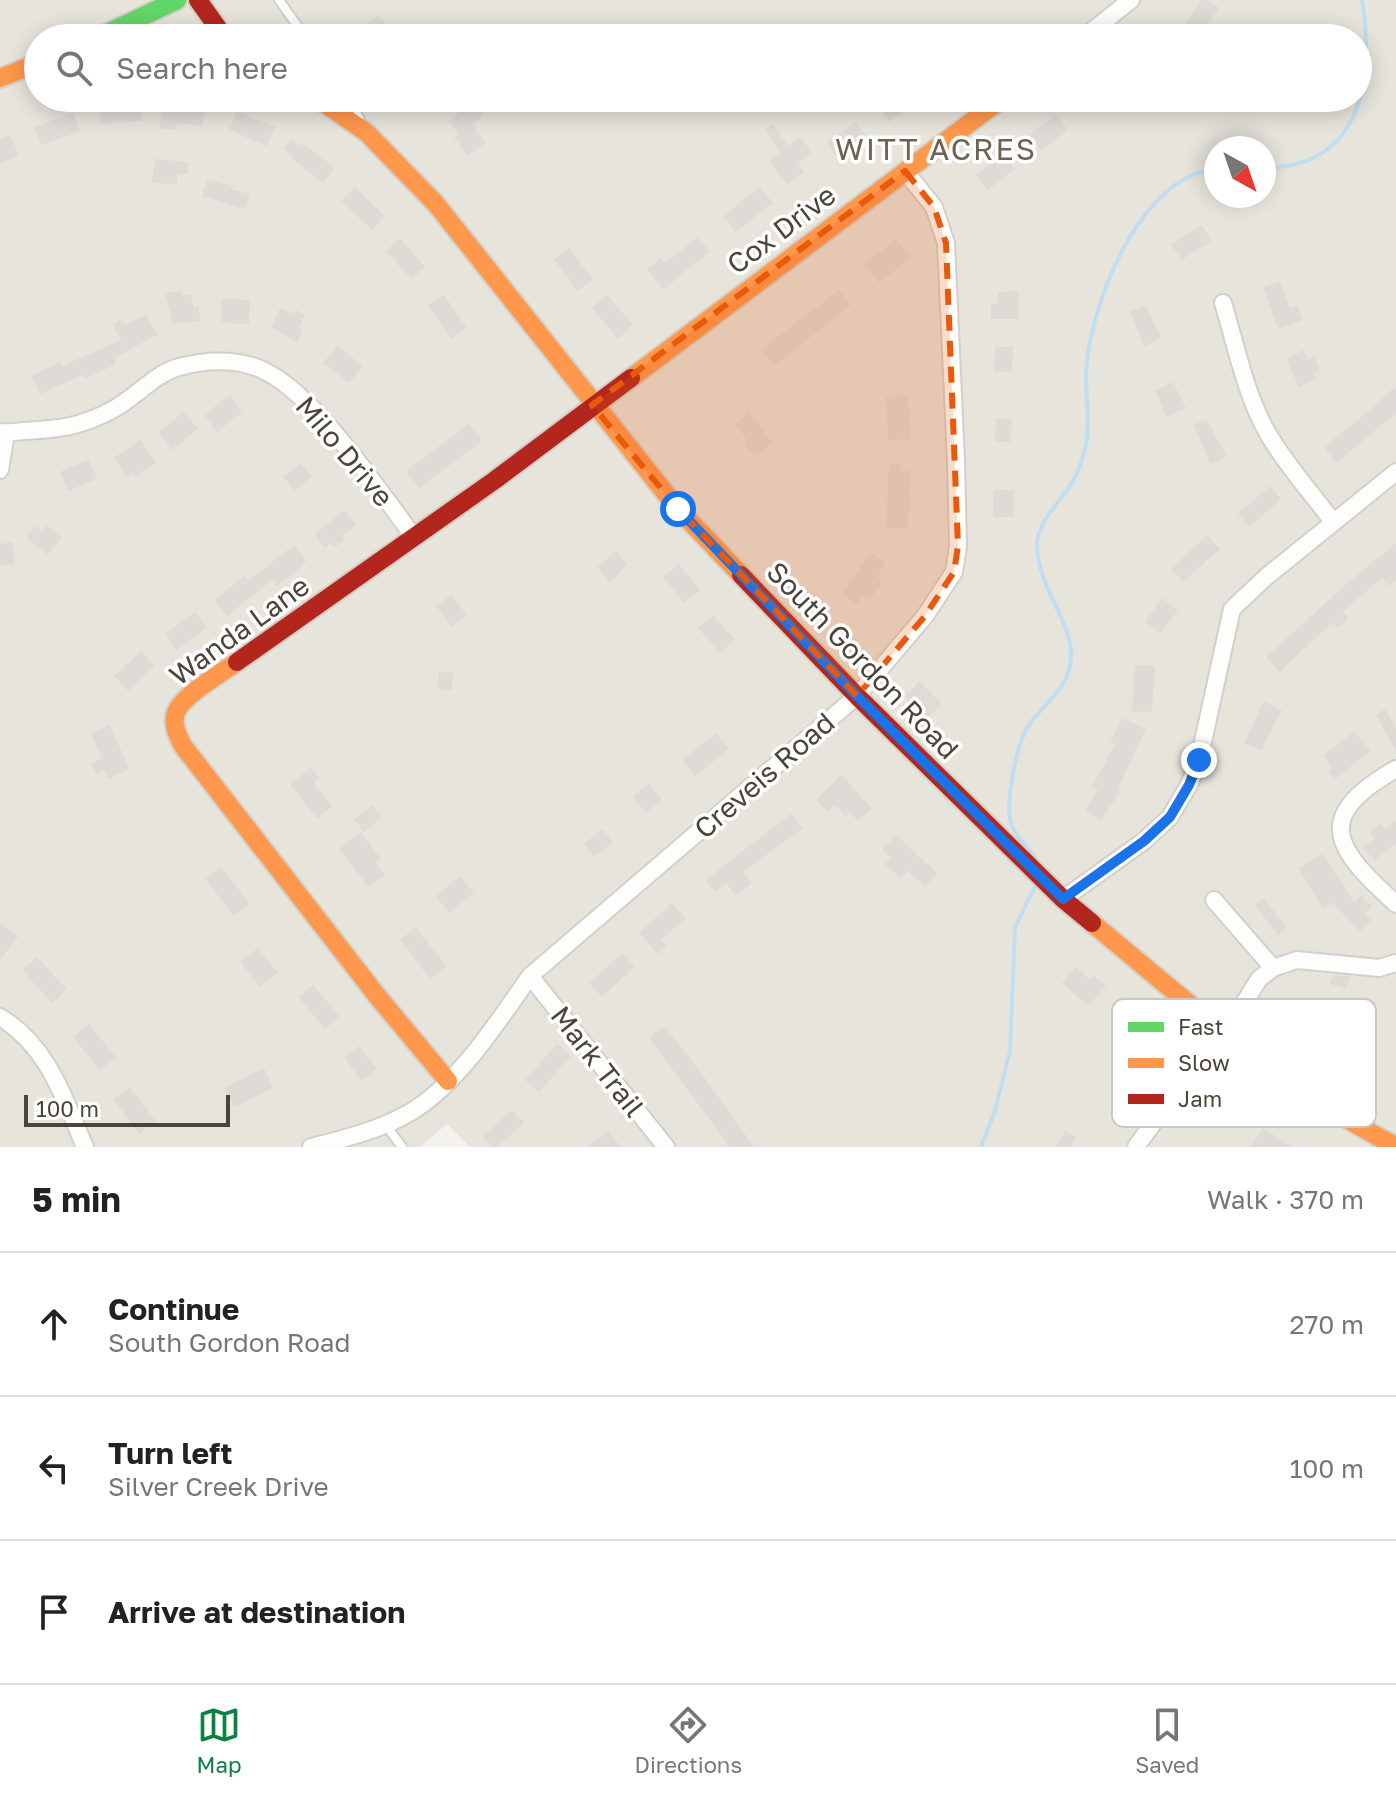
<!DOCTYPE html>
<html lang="en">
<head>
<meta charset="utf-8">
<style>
	:root { --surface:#fff; --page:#f6f6f6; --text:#222; --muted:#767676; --line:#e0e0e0; --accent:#0b8043 }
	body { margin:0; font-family:"Golos Text",sans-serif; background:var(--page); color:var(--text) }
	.compass { position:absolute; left:1204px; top:136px; width:72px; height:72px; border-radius:50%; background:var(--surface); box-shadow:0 4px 20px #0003; rotate:140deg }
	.scale { position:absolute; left:24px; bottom:20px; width:206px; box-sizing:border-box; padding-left:8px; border:4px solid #4b4439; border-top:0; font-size:22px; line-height:28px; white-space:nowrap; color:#4b4439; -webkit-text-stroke:6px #fff; paint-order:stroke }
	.stop { position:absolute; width:24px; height:24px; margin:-18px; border:6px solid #1a73e8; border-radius:50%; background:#fff }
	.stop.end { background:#1a73e8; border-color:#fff; box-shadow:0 2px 8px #0008 }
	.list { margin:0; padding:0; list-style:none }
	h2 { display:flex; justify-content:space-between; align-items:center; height:104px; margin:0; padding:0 32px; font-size:34px }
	h2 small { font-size:26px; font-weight:400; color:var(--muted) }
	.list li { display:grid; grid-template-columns:52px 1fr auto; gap:24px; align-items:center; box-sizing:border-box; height:144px; padding:0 32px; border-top:2px solid var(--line) }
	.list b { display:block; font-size:30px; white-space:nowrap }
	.list p { margin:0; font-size:26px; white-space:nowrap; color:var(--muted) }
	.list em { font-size:26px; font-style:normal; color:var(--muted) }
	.icon { flex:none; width:44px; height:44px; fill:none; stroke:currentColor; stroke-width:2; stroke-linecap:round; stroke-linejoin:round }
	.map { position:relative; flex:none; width:1396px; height:1147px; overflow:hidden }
	.search { position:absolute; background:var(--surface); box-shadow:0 4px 20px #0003; left:24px; right:24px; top:24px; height:88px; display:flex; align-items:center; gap:20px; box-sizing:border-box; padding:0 28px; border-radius:44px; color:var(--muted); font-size:30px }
	.sheet { height:536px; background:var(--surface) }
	nav { display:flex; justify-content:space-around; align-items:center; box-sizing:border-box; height:112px; border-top:2px solid var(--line); background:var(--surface); font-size:22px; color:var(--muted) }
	nav a { display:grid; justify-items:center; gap:4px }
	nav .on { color:var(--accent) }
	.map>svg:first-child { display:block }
</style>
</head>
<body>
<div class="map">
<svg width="1396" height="1147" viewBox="0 0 1396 1147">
	<rect width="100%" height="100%" fill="#f4f2ee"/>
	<path fill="#e7e4dc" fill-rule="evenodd" d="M0,0H1396V1147H470L447,1124L420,1147H0ZM38,38H1358V98H38ZM1216,148H1264V196H1216Z"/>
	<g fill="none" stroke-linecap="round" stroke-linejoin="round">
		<path stroke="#c0ddf1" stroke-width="4" d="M1264,168C1363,167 1374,79 1362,0
			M1035,857C1028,848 1014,834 1011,823C1005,801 1017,741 1030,723C1047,701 1069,688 1071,658C1074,624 1036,586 1037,543C1038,523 1059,502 1070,486C1077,476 1081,464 1084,453C1093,422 1083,392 1087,362C1094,297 1141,176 1216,169
			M981,1147L995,1111L1010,1051L1015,927L1034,888"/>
	</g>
	<path fill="#dedbd6" d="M1202,0H1208L1219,8L1201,34L1185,23Z
		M378,15L396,38H371L363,27Z
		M952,22L962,38H926Z
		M888,98H925L889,122L878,105Z
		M163,101L205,107L202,126L176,123L175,130L160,128Z
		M473,101L484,115L472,125L486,142L468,156L454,138L459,134L448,121Z
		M141,102L142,121L101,124L99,105Z
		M237,112L275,127L267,146L229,130Z
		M73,113L80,131L41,145L34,127Z
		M1056,114L1068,130L1041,151L1029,135Z
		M856,122L867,138L837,158L827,142Z
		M772,124L789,146L800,137L812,152L798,164L804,172L787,184L769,161L780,152L765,130Z
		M10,135L19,155L0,163V139Z
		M291,139L300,146L303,143L335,168L323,183L291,158L292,156L283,149Z
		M1003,154L1015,169L988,190L976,175Z
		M155,159L188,162V174H177V184L152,183Z
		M207,179L233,186L232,190L250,194L246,209L202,196Z
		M355,187L385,216L372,230L341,201Z
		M760,187L773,203L736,232L723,216Z
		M1202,225L1212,241L1181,260L1171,244Z
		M698,237L710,251L663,290L647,269L661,258L665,263Z
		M400,238L425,267L411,279L386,251Z
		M896,239L911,257L879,283L864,264Z
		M569,248L593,279L578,291L554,260Z
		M1280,281L1290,308L1298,306L1303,320L1278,329L1263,287Z
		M181,290L183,296L191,294L194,307L198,306L201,321L173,324L165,294Z
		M839,290L851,305L774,366L761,349Z
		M1018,291L1019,319H991V304H998V292Z
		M444,295L467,328L451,339L428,305Z
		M607,295L633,325L618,339L592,308Z
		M222,298L250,300L249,324L221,323Z
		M1146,306L1161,338L1144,347L1130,311Z
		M280,308L294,314L296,310L305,315L299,328L303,330L297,342L271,327Z
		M146,314L157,335L114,358L116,364L85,379L83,375L40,394L31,376L60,362L62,366L121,340L113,325L122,320L125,325Z
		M337,346L363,366L349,383L323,363Z
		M995,347H1013L1012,372L994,371Z
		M1304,350L1308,359L1314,356L1320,370L1313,373L1316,379L1299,387L1286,359Z
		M1173,382L1186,408L1167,417L1155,391Z
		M1396,386V413L1336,463L1324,447L1376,405L1375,404Z
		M230,395L242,412L217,432L204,415Z
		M908,395L910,439L888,440L886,396Z
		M184,412L198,429L172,450L158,432Z
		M749,412L773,443L755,457L744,443L747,440L735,424Z
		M996,418L1012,419L1011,442H995Z
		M1206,419L1227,456L1210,464L1194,425Z
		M469,424L482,441L419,488L406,471Z
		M140,440L156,462L135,477L132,473L127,477L114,458Z
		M89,459L97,479L68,491L60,472Z
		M301,463L312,477L294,491L283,476Z
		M889,463L901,464L900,471H910L908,528H886Z
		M1270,486L1281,499L1249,527L1238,514Z
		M993,490H1014V517H993Z
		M345,510L356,525L342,536L344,540L335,547L331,543L325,548L314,534Z
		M47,525L62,538L47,555L26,537L36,526L42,531Z
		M1207,535L1220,549L1183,582L1171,569Z
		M12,542L15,564L0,566V544Z
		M1396,543V580L1388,586L1382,578L1343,612L1348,619L1338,628L1333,622L1279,672L1266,657L1344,586Z
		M294,545L306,561L300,568L277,586L272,580L227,616L214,600L245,576L248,581Z
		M616,551L627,565L610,583L597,567Z
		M870,552L886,562L877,577L882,581L870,600L863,595L857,604L842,594Z
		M679,564L700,590L684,603L663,577Z
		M451,595L467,615L452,627L436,606Z
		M1162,598L1178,610L1161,633L1145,622Z
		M195,612L207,627L177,650L165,634Z
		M713,615L735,640L720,653L698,628Z
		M141,651L155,666L128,691L114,676Z
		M1135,665L1155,666L1152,712L1132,711Z
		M439,672L453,673L452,690L437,689Z
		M920,681L942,704L926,719L905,696Z
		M1264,701L1282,710L1261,751L1244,743Z
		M1385,709L1396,728V751L1376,715Z
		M1122,718L1146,729L1118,788L1121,790L1101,821L1085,810L1098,790L1092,787L1115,744L1110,742Z
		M109,725L130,769L108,779L104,770L96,774L91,763L102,758L90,733Z
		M1354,731L1371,751L1335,779L1328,771L1332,767L1323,756Z
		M716,733L729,749L695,776L682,760Z
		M311,768L320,778L314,783L332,806L317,819L290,784Z
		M842,775L872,809L858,821L850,812L845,816L835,805L828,812L816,799Z
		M649,783L662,800L646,813L632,797Z
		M372,805L382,817L364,832L354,819Z
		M791,814L803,828L743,872L752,883L736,896L726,883L715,892L705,880Z
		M1396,820V843L1375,861L1363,848L1375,838L1370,832L1380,823L1386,829Z
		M603,829L613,842L594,857L584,844Z
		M361,832L381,859L376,863L385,875L368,887L339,848Z
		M896,835L938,874L925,887L908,871L901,879L885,864L891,858L882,849Z
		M1323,854L1354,902L1361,895L1372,907L1365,913L1372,920L1360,932L1333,903L1323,909L1298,868Z
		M221,867L250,904L234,916L205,879Z
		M460,876L474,893L449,913L436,896Z
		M1264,898L1287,928L1278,935L1255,905Z
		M672,903L686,918L661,940L667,946L658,954L639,933Z
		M0,922L18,937L0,960Z
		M416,927L446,966L430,979L400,940Z
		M258,948L278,973L260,987L240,962Z
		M623,953L635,967L602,997L589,983Z
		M37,957L67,989L52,1003L22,970Z
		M1076,966L1091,980L1094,976L1106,986L1088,1006L1062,983Z
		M1333,975L1350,976L1346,989L1330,984Z
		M313,985L340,1016L325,1029L298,997Z
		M89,1024L116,1057L100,1071L73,1037Z
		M664,1026L692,1060L754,1147H730L649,1038Z
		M557,1044L571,1056L539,1092L525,1080Z
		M359,1046L377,1069L362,1081L344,1058Z
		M264,1068L273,1088L234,1107L224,1088Z
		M130,1087L156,1121L139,1134L113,1099Z
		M512,1110L524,1123L497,1147H492L482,1136Z
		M1263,1128L1292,1147H1250Z
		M608,1131L621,1147H588Z
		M1065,1131L1076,1137L1070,1147H1056Z"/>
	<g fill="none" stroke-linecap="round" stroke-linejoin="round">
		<defs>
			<path id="lane" d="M279,0L306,38
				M348,98L359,118
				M385,1124L402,1147"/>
			<path id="street" d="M1083,38L1131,0
				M1223,303C1236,345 1245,393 1267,432C1285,464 1311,492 1333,522
				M0,432C8,433 16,432 24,431C60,429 80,427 112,410C135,398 154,374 179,367C202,361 229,359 252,366C307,381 379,491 414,537
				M0,470L6,433
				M1396,769C1310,818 1336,849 1396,904
				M1063,899L1144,841L1170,817L1189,785L1199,760L1232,609L1266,577L1396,472
				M1214,900L1273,968
				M530,976L666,1147
				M0,1017C48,1046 64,1098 85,1147
				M311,1147C343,1139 380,1130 409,1113C457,1086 499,1020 530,976L857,696L925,616L954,572L958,546L956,461L946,243L934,207L905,171
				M1136,1147L1216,1035L1239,1011L1259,979L1273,968L1297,960L1379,968L1396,963"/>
			<path id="fast" d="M97,38L177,0"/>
			<path id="slow" d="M0,78L38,63
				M317,98L367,133L436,204L678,509L741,575
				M631,378L1003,98
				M237,662C222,673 178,697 175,716C173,727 178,736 183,746L378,997L448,1081
				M1092,923C1188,1002 1284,1090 1396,1146"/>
			<path id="jam" d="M198,0L225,38
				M741,575L857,696L1063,899L1092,923
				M237,662L495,480L631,378"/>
		</defs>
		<use href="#lane" stroke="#d2d0cb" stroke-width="12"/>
		<use href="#street" stroke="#d2d0cb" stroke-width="20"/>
		<use href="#fast" stroke="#d3cfc5" stroke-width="22"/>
		<use href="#slow" stroke="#d3cfc5" stroke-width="22"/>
		<use href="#jam" stroke="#d3cfc5" stroke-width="22"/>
		<use href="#lane" stroke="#fdfdfc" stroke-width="8"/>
		<use href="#street" stroke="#fdfdfc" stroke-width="16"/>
		<use href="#fast" stroke="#63d668" stroke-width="18"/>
		<use href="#slow" stroke="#ff974d" stroke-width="18"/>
		<use href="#jam" stroke="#b3261e" stroke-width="18"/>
	</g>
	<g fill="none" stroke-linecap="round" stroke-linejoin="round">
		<path stroke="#1a73e8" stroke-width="10" d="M678,509L857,696L1063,899L1144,841L1170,817L1189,785L1199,760"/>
	</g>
	<path fill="#e8590c" fill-opacity="0.2" stroke="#e8590c" stroke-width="6" stroke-dasharray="16 10" stroke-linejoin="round" d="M905,171L934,207L946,243L958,546L954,572L925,616L857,696L678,509L592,405Z"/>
	<g text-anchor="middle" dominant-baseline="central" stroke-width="7" stroke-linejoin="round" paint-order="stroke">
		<g font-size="28" fill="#4b4439" stroke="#fff">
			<text transform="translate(781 229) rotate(-37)">Cox Drive</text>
			<text transform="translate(345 451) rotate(50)">Milo Drive</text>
			<text transform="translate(239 630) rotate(-36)">Wanda Lane</text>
			<text transform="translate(863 660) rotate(46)">South Gordon Road</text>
			<text transform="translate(764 775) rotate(-41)">Creveis Road</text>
			<text transform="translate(598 1061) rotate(52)">Mark Trail</text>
		</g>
		<g font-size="30" letter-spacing="2" fill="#6e6250" stroke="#fff">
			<text x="936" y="149">WITT ACRES</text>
		</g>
	</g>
	<rect x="1112" y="999" width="264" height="128" rx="12" fill="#fff" stroke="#c9c7c4" stroke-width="2"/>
	<rect x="1128" y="1022" width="36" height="10" fill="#63d668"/>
	<rect x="1128" y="1058" width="36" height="10" fill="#ff974d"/>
	<rect x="1128" y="1094" width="36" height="10" fill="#b3261e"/>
	<g font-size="22" fill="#4b4439">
		<text x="1178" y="1035">Fast</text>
		<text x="1178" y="1071">Slow</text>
		<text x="1178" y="1107">Jam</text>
	</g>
</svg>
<svg class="compass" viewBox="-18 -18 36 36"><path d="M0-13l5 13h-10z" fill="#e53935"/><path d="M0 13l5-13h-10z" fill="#767676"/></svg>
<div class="scale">100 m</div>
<div class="stop" style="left:678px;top:509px"></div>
<div class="stop end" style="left:1199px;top:760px"></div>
<div class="search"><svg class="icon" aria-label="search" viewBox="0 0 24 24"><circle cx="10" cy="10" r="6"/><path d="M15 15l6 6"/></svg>Search here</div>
</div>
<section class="sheet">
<h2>5 min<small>Walk · 370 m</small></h2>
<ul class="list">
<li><svg class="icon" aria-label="ahead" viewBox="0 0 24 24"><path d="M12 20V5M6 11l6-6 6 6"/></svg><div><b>Continue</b><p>South Gordon Road</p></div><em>270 m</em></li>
<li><svg class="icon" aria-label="left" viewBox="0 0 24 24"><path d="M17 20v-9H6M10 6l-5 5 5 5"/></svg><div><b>Turn left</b><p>Silver Creek Drive</p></div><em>100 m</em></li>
<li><svg class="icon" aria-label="arrive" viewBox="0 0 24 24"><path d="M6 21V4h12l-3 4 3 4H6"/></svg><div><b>Arrive at destination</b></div></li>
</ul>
</section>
<nav>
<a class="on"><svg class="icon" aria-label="map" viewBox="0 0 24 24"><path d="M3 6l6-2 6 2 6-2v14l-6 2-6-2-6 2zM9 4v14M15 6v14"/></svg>Map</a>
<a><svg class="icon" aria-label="directions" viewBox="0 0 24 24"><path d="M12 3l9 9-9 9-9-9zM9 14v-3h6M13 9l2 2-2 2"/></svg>Directions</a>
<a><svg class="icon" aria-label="saved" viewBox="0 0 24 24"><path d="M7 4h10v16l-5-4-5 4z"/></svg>Saved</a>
</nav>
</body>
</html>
